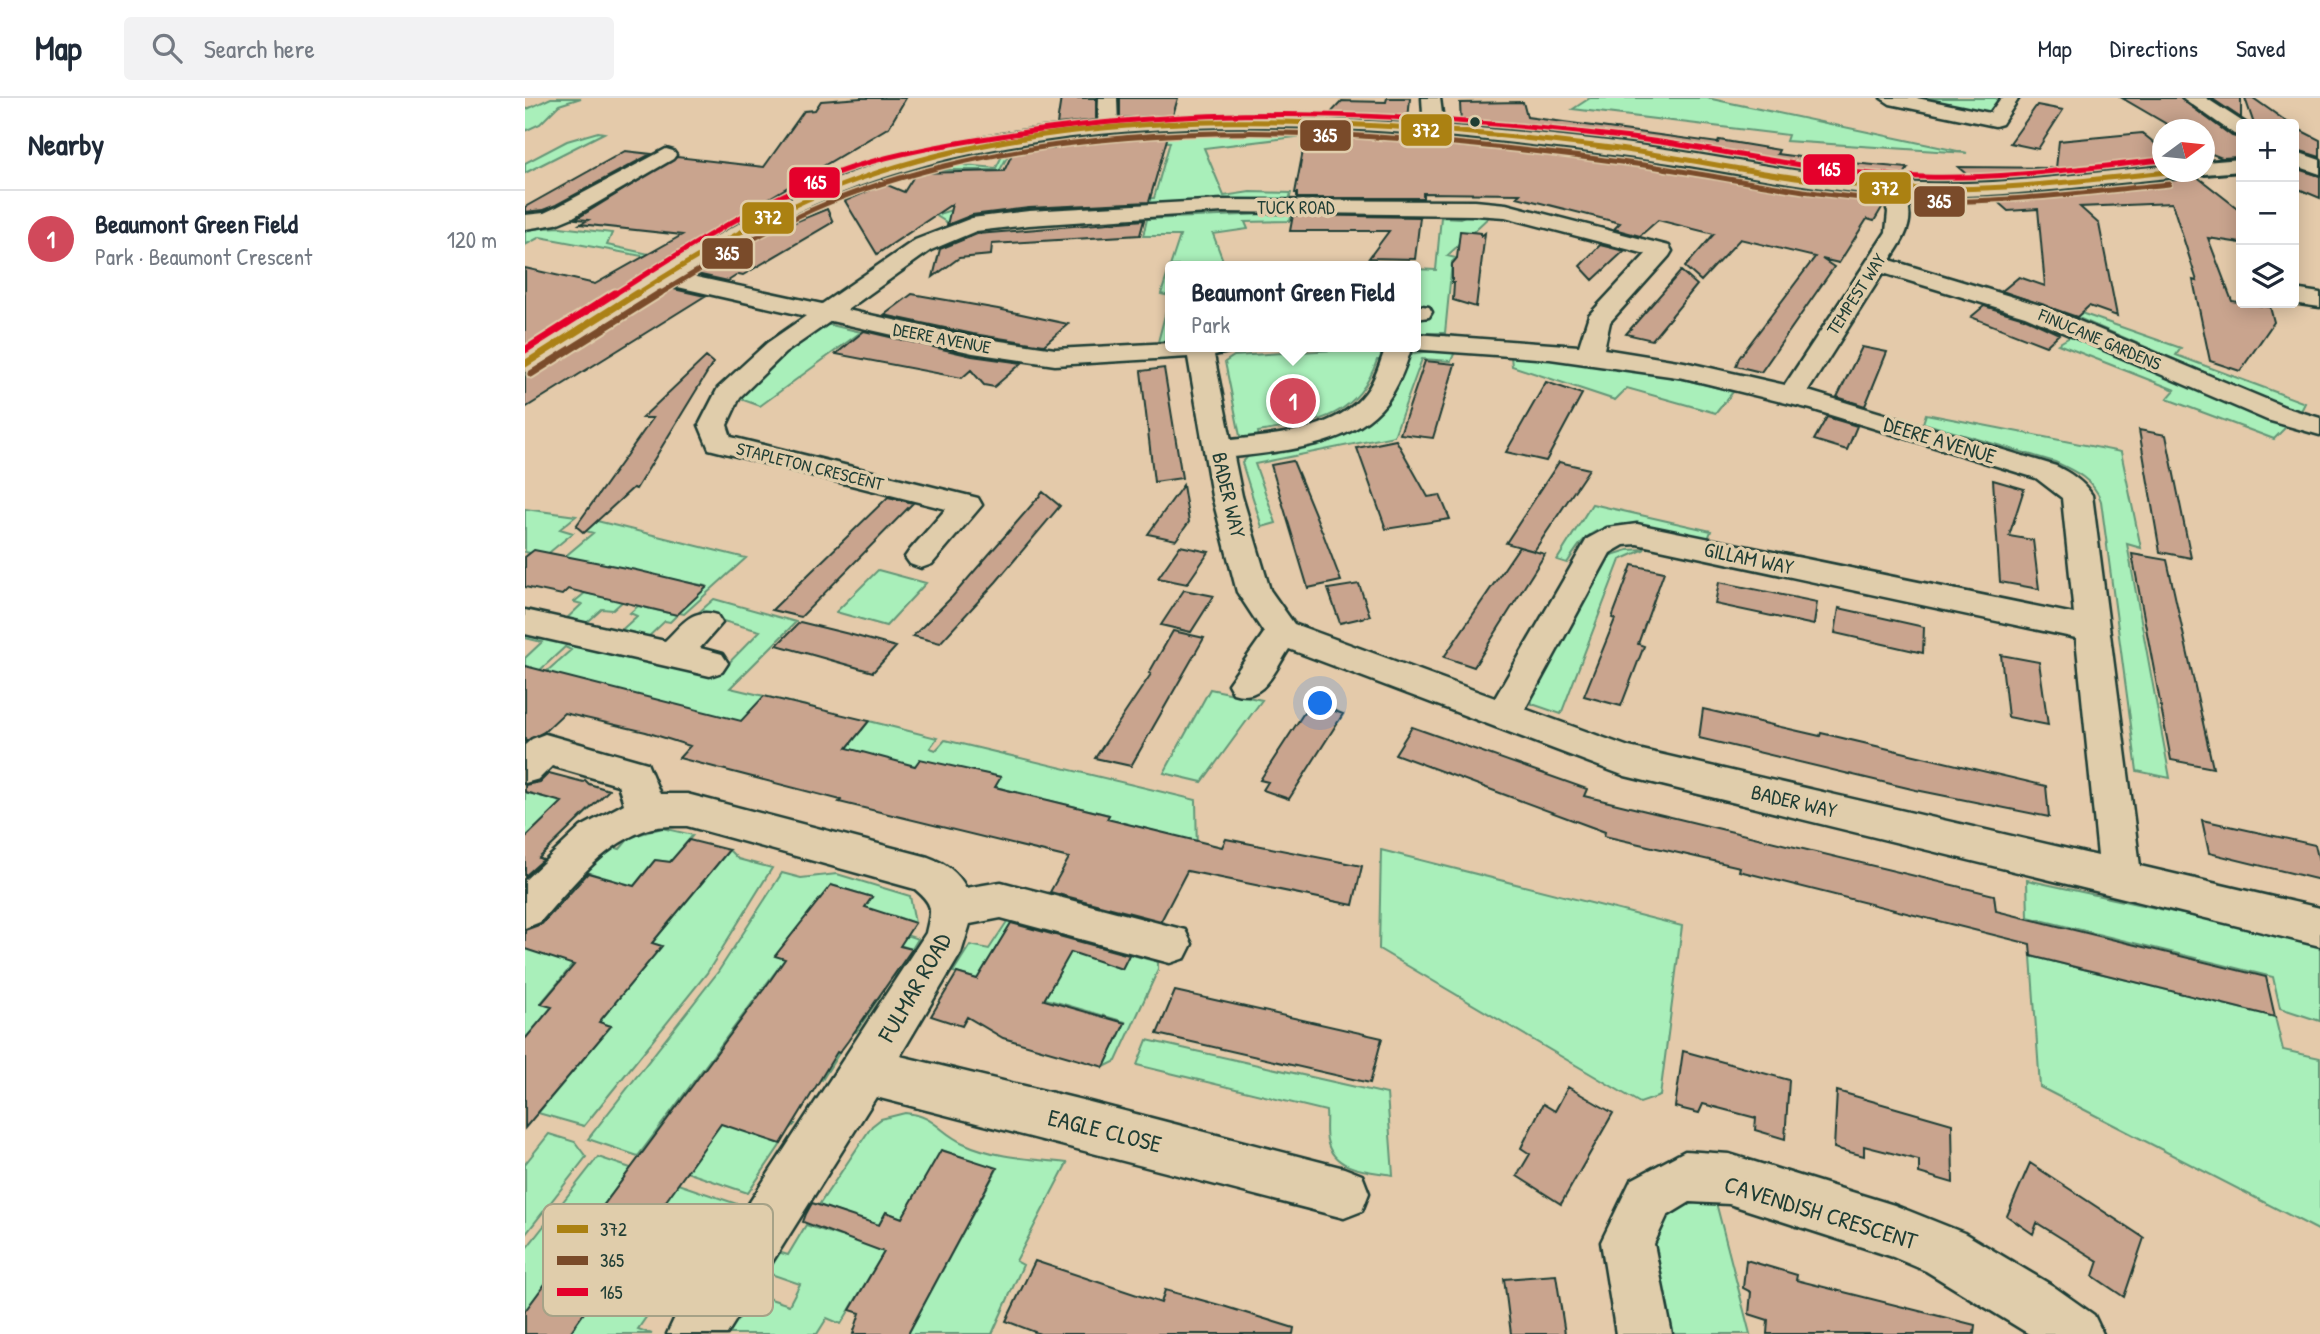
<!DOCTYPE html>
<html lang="en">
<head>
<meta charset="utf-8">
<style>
	:root { --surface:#fff; --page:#f2f2f3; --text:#1f2937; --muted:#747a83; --line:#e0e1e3; --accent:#d1495b }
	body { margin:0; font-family:"Patrick Hand",sans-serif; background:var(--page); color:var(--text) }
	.controls { position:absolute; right:21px; top:21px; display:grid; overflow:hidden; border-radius:7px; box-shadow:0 4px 18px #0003 }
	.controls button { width:63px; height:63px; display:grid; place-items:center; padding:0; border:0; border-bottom:2px solid var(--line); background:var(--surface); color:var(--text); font:35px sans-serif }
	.compass { position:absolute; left:1627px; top:21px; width:63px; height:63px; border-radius:50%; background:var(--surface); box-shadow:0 4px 18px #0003; rotate:75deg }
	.you { position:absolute; left:796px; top:606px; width:24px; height:24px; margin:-18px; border:5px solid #fff; border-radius:50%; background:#1a73e8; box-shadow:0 0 0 10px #1a73e833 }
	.badge { display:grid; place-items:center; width:46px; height:46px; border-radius:50%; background:var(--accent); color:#fff; font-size:23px; font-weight:700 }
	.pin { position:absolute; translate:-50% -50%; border:4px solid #fff; box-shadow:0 2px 7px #0006 }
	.popup { position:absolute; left:640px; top:163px; width:256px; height:91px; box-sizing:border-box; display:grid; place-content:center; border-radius:7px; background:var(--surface); filter:drop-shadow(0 2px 5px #0005); font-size:23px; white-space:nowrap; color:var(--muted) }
	.popup b { font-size:26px; color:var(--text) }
	.popup::after { content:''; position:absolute; left:50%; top:100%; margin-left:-14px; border:14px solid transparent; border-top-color:var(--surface) }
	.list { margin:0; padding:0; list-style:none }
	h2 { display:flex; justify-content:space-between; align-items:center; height:91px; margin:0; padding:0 28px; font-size:30px }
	h2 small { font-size:23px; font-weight:400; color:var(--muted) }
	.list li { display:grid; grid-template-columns:46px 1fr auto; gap:21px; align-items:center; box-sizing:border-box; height:98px; padding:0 28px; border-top:2px solid var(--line) }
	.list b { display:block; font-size:26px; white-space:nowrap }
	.list p { margin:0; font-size:23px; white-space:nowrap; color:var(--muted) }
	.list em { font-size:23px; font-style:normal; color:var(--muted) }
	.icon { flex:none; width:38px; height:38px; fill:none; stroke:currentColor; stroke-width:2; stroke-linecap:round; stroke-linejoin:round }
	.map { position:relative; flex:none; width:1795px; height:1236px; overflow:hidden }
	header { display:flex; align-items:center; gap:42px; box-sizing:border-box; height:98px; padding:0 35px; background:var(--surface); border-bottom:2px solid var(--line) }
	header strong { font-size:33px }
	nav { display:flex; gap:38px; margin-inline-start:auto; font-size:24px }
	.search { width:490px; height:63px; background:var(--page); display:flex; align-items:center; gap:18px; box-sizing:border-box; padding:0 24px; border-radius:7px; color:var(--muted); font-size:26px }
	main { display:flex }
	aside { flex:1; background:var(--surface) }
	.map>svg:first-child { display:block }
</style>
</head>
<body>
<header>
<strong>Map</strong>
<div class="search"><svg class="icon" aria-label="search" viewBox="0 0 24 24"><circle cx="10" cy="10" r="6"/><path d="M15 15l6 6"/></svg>Search here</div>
<nav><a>Map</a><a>Directions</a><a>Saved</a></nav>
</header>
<main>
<aside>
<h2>Nearby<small></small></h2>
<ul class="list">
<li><span class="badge">1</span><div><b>Beaumont Green Field</b><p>Park · Beaumont Crescent</p></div><em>120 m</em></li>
</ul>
</aside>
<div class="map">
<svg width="1795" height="1236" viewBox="0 0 1795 1236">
	<rect width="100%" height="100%" fill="#e4caaa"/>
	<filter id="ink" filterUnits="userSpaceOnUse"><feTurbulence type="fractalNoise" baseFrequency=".0143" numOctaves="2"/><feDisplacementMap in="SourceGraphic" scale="14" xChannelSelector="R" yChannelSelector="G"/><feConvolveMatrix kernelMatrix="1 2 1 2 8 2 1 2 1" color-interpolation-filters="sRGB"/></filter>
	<g filter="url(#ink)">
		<path fill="#a9efba" stroke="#649677" stroke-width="2" d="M26,0H56L34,7L15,26L0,33V12Z
			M1065,0H1182L1442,55L1261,43L1263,37L1048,11Z
			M1399,0H1470L1474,4L1466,15Z
			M650,31L793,33L779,38L679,50L699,98L725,94L766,95L764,102C703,101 642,106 581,109C529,111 476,111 426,127L410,117L446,106L629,100L645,44L625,43L626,37L571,39L566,49L487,50L475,72H384L450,54L451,56L437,63L439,67L471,70L479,54L460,52L570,35Z
			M73,34L79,35L0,75V65L42,43Z
			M767,115L765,123L720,124L723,131L688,136L700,168H646L645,242L633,244L645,198L636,196L655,138H618L622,121Z
			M942,117L965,118L922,158L931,160L927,164L920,235H891L890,171L911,172L916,119L935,120Z
			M35,129L87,135L82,147L152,162L149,164L15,139L0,147V131Z
			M1556,215L1656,250L1651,257L1780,305L1775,315L1758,308L1551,219Z
			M297,227H306L336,234L235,308L210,299L238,269Z
			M1550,236L1732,318L1761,329L1749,341L1642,301L1650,292L1533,246Z
			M809,252H860L861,262H852C832,322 788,325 733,334L734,339L722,341L715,338L700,264L709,258Z
			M898,254H930L926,263L897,261L869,338L730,366L751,425L737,429L717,365L726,355C775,344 844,341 871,292C877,281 880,268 884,256Z
			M986,258C1061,264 1135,273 1208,294L1191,315L1102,290L1090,302L987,268Z
			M1401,316L1596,354L1616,450L1602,446L1645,680L1612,673L1576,403C1569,382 1550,373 1530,364L1398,325Z
			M1067,406L1186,433L1183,441C1149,433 1087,412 1058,443C1052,449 1047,458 1042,465L1032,462Z
			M0,411L51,418L35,431L48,435L20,458L0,454Z
			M72,423L221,460L159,516L154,515L181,488L37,461L68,435L61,433Z
			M1120,451L1095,462L1036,616L1007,606L1004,590L1080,459L1103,452Z
			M353,472L401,485L361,528L311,514Z
			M60,495L98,503L88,512L77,511L57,529L37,525L57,506L49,504Z
			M189,501L271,524L205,590L290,610L337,632L344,623L412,640L405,650L411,652L420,642L671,702L672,757L662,741L589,723L569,756L553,771L584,717L522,702L499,737L517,700L470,689L475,679L457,675L449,685L21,574L46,552L40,549L0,586V560L17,544L0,540V531L192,577L235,533L172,516Z
			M113,508L152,517L145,524L140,523L118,544L91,537L112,518L105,515Z
			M685,591L737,602L677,684L639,675Z
			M0,694L65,711L0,773Z
			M137,730L168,737L145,764L130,762C91,809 56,859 16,905L27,909L0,941V851L38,832L12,824L34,801L41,803L58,795L74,778L59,773L85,748L95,751L105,739Z
			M204,752L213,761L247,770L182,875L59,1028L13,1015L86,928L74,924L136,848L127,845Z
			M856,752L1157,828L1135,998L1115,1005L854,851Z
			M257,775L276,780L312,776L385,798L390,825L366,817L357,829L393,841L387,851L368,845L359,859L378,865L369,878L354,874L341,893L355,898L331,934L312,928L300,950L314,955L297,982L265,972L244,1017L270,1026L266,1030L238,1020L227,1036L256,1046L223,1095L161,1074L294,870L347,799L306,787L269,835L260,861L113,1058L63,1041L193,874Z
			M1502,782L1795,846V923L1755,910L1748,879L1503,819Z
			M483,822L488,823L470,852L506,862L523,833L538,838L522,866L536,871L552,841L582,850L575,863L597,871L604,856L633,864V872L591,963L579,969L600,924L428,874L445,847L464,851Z
			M1506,858L1750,919L1758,952L1795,960V1133L1515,989Z
			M622,942L862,996L868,1077C843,1073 808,1073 802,1042C800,1033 802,1022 801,1013L612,967Z
			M380,1015C409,1017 415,1035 438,1045C470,1060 507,1061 542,1065L491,1163L498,1167L467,1236H383L472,1071L417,1052L377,1120L361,1114L343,1147L359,1154L316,1226L302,1220L292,1236H200L227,1195L264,1207L275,1186L240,1174L253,1154L263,1157L281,1127L315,1138L325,1118L294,1107L347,1028L356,1021Z
			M24,1036L50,1044L61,1059L0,1137V1066Z
			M73,1059L215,1107L199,1131L175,1123L165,1137L171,1140L159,1158L177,1164L149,1203L135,1199L113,1231L127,1236H44L147,1088L104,1073L0,1213V1152Z
			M1188,1093L1225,1236H1132L1116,1153L1136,1116Z"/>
		<path fill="#c9a48e" stroke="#1f3d34" stroke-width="2" d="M336,0H381L364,29L199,127L201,130L0,251V170L70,186L157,137L55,126L63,122L51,121L152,59L239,69L279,13L290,12L296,3Z
			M536,0H571V22L532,26Z
			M595,0H653L648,17L595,20Z
			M862,0H885L883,22L802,19L817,3L861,4Z
			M1597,0H1655L1707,38L1716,40V59L1697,60L1679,53V32H1647L1650,31Z
			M1686,0H1716V20Z
			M1720,0H1728L1765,26H1729Z
			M998,4L1002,19L1193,45L1194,42L1254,52L1252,56L1305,63L1383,70L1376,81L1324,77L1113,44L936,26L935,5Z
			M1512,7L1538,12L1513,51L1485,45Z
			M1769,29L1795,42V59L1769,51Z
			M789,33L881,38V41L938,48V43L1110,63L1299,93L1355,99L1358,108L1349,123L1342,121L1314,165L1297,161L1309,169L1236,274L1211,268L1214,260L1290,159L1215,141L1176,183L1160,169L1189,136L1133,122L1115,138L1089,131L1095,125L992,99L995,96L898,95V100H772V95H770L780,42Z
			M644,34L624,104L504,110L447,117L422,127L427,106L352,156L320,103L360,86L379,94L391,75L479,73L489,52L529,51L530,44L534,43Z
			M1617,35L1637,51V65L1448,82L1433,69L1531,70L1534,43Z
			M100,53L126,56L31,107L18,112L0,114V109Z
			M1769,70L1795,78V100L1769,89Z
			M1657,74H1666L1716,113V145L1683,140L1707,203L1745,209L1749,224L1715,273L1685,263L1668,182L1672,183L1647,105L1555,109L1574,126L1592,218L1564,208L1552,219L1477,193L1494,179L1520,188L1513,111L1483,113L1467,99L1651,82Z
			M302,111L308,124L218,177L214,176L203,183L167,175L218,145Z
			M768,117L895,119L890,161L844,160L864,133H765Z
			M619,122L615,137L467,146L466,157L434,160L408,179L415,151L452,136Z
			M935,133L956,135V138L960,135L951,209L928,202L929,185H927V166L932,160Z
			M1075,147L1099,153L1068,182L1055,168Z
			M1156,173L1172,187L1127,242L1101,236Z
			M144,190L180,198L0,310V276L11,274Z
			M387,196L473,211L543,226L519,247L448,236L359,217Z
			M1459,208L1499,220L1534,236L1521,248L1446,219Z
			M339,233L447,258L497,265L469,289L459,287L446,272L437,280L311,256Z
			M1337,249L1362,254L1340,308L1312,299Z
			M181,259L188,265L111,391L108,390L59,435L51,428L128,320H117Z
			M900,263L930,266L908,340L875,336Z
			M639,270L657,380L629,384L616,273Z
			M1021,284L1057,296L1021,363L981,354Z
			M1302,319L1332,328L1322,352L1289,342Z
			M1614,332L1641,337L1666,460L1635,454Z
			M871,342L903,399L915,397L925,421L861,431L832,350Z
			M768,363L797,433L816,483L783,490L746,367Z
			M1034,364L1064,371L1009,453L981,445Z
			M1468,382L1499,391L1484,438L1508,442L1514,491L1475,484Z
			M658,387L664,424L651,442L623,436Z
			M518,394L535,408L471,484L415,545L388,538L427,499Z
			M363,399L388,405L276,519L247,512Z
			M655,448L684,454L662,486L633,480Z
			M994,449L1020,456L949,569L919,559Z
			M9,452L111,472L182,489L152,517L43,491L37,497L0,489V459Z
			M1607,456L1642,462L1688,670L1646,662Z
			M1107,467L1139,474L1113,546L1119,548L1096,608L1059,598L1090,521L1087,520Z
			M1194,484L1292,504L1289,527L1190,506Z
			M834,486L845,518L815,525L803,491Z
			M659,492L689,498L666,534L636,527Z
			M1314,510L1399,529L1398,555L1310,535Z
			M275,524L324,536L371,549L348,574L252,547Z
			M648,533L679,540L606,668L570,660L626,576L624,575Z
			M1476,557L1514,564L1523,627L1483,619Z
			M0,568L216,623L239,598L344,623L322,650L390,668L395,661L476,679L470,689L584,717L582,721L697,749L701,741L837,768L828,807L662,773L636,823L525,794L544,760L314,704L316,702L154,660L165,648L121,634L39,615L19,634L0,644Z
			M786,604L818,616L764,701L738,692L743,684L735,682Z
			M1178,611L1295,638L1296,635L1521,688L1524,719L1391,692L1174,640Z
			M887,629L1062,691L1059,698L1469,797L1471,813L1741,879L1750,919L1506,858L1505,846L1214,773L1215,769L1079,738L1080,734L870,656Z
			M24,675L58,684L60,682L64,686L84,692L14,760L18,762L0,778V740L37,704L0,694V687L15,684Z
			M1677,722L1790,747L1795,767V782L1684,755Z
			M164,742L204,752L127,845L137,848L74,924L86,928L0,1030V941L27,909L16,906L49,867L0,851V832L17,826L63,775L109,788L130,762L145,764Z
			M306,787L347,799L340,809L390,825L375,848L387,851L323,943L314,955L312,954L256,1046L196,1026L136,1110L145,1114L116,1134L44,1236H0V1213L242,887L260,861L250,858Z
			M486,825L604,857L597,871L546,854L519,902L600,925L579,969L478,940L442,919L437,928L406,918L432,875L452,881Z
			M650,893L857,940L845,985L632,936Z
			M1158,953L1264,982L1260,1041L1230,1032L1231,1020L1178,1006L1174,1015L1150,1009Z
			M1043,989L1088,1015L1036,1106L992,1078L1005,1056L996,1050L1018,1006L1030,1013Z
			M1312,993L1427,1026L1428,1085L1394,1075V1062L1339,1048V1058L1309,1050Z
			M416,1052L472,1070L383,1236H328L335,1215L325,1212L359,1154L278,1124L281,1116L287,1105L354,1127L361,1114L377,1120Z
			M1505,1065L1619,1140L1599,1199L1568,1178L1573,1163L1512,1125L1508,1136L1482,1118Z
			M1221,1162L1272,1177L1271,1182L1450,1227L1449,1236H1242L1243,1222L1224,1216L1226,1194L1218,1190Z
			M510,1163L636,1205L640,1192L698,1208L769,1230L768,1236H515L481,1223Z
			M1031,1177L1040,1236H986L979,1181Z"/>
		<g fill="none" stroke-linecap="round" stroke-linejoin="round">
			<defs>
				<path id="minor" d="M574,0H592L593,27L590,31H576L573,27Z
					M897,0H915L919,31L916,35L909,37L899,31Z
					M1356,0H1392L1465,15L1476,0H1494L1477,26L1470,28L1365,6Z
					M141,51L148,53L151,57L148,61L48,119L31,126L0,131V117L19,115L32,109Z
					M1366,85L1373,87C1394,117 1383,135 1365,162L1518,208L1762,310L1795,320V337L1742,322L1500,218L1358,175L1283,293L1531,368C1545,375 1558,383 1567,397L1615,768L1795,810V848L1100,678L764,551C749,573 739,605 708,595L703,586L739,535L712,494L687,398L663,259L530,267L448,255L306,223L260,255L215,299L202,327L206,339L453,400L457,407L407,466L396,470L385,466L380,459L385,452L421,411L184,351L174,327L193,290L242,245L281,218L135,185L131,180L135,175L143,173L297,206L390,142L447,120L504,113L698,102L950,103L981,106L1144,148L1147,153L1144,158L1085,224L1079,251L1159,264L1260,287L1361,134L1363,114L1355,91L1359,87ZM698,114L950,117L980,119L1121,156L1064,217L1054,248L890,236V249H861C855,264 851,281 841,294C812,333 751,337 706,342L689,257L704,254L708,249H646V245L530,251L448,239L322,212L406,152L451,133L504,127ZM886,251L1025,261L1159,280L1286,311L1511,380L1537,400L1549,516L1112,426L1082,430L1062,441L970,600L769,526L745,492L717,398L709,359C759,353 828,348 861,305C873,289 880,270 886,251ZM1112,446L1551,540L1573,758L1104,649L1000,611L1085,455L1099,447Z
					M1769,191L1795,195V209L1767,205Z
					M890,207L904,209L907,214L904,219L890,221Z
					M0,512L140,543C157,527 167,509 192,517L197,525L175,550L197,556L203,565L197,574L185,578L0,536Z
					M20,636L122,665L135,696H162L403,759C420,765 433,774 441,790L476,784L660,832L667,846L660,860L645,865L476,820L445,826L436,855L375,958L557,1002L819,1070L837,1077L844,1095L837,1113L819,1120L351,999L202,1236H142L151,1217L401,835C406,812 410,808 390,791L162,728C147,728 132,727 118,733C76,749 44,791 15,824L0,830V782L56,729L99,706L93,687L27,668L14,681L0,685V647L7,641Z
					M1160,1053L1204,1056L1369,1107L1439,1135L1528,1188L1569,1217L1578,1236H1504L1401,1173L1368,1159L1204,1106L1165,1104L1142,1118L1129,1146L1147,1236H1091L1076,1144L1106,1082Z"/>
				<path id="tertiary" d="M1658,0H1681L1721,26H1716V38L1709,36Z
					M650,20C805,17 959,27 1113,47C1207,60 1300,82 1395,85C1476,88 1557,75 1638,68V74H1654L1651,79L1643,80C1550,89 1457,103 1363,97C1278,91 1195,71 1110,60C871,27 583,3 351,82C228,123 119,204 10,272L0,274V254C89,201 177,140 272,97C390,43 521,25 650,20Z
					M1769,53L1795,62V76L1769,67Z
					M1716,61V73L1680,76L1672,74H1680V64Z"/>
			</defs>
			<use href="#minor" stroke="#1f3d34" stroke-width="5"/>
			<use href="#tertiary" stroke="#1f3d34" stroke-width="6"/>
			<use href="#minor" fill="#e0cdab" fill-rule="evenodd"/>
			<use href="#tertiary" fill="#e0cdab" fill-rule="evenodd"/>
			<defs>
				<path id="bus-1-far1" d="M110,197C181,152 254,109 334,81C561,0 842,20 1078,49C1174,61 1270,85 1367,90C1460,95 1551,83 1643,74"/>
				<path id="bus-1" d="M0,266L112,195"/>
				<path id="bus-2-far1" d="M133,197C199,156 266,116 340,91C586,8 858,32 1111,66C1196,78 1279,97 1365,102C1458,108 1551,95 1644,86"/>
				<path id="bus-2" d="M6,276L135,195"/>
				<path id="bus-3-far1" d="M88,197C165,148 247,94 335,67C381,53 429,45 476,38C685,4 897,15 1106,40C1204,52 1300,77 1399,79C1479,81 1559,70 1638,62"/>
				<path id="bus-3" d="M0,252L90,195"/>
			</defs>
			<use href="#bus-1-far1" stroke="#e0cdab" stroke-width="8"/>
			<use href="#bus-1" stroke="#e0cdab" stroke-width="11"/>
			<use href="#bus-2-far1" stroke="#e0cdab" stroke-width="8"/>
			<use href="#bus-2" stroke="#e0cdab" stroke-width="11"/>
			<use href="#bus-3-far1" stroke="#e0cdab" stroke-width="8"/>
			<use href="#bus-3" stroke="#e0cdab" stroke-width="11"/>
			<use href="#bus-1-far1" stroke="#ab8112" stroke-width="5"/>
			<use href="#bus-1" stroke="#ab8112" stroke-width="7"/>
			<use href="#bus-2-far1" stroke="#7a4b2a" stroke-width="5"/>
			<use href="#bus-2" stroke="#7a4b2a" stroke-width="7"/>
			<use href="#bus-3-far1" stroke="#e4002b" stroke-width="5"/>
			<use href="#bus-3" stroke="#e4002b" stroke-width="7"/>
		</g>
	</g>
	<circle fill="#1f3d34" stroke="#e0cdab" stroke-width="2.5" cx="950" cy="24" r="6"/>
	<g text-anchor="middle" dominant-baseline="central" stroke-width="7" stroke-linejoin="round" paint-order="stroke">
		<g font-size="18" fill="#1f3d34" stroke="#e0cdab">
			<text x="771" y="109">TUCK ROAD</text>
			<text transform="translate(1331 196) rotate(-57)">TEMPEST WAY</text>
			<text transform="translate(417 240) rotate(11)">DEERE AVENUE</text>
			<text transform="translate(1575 241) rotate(23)">FINUCANE GARDENS</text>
			<text transform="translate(285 368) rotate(14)">STAPLETON CRESCENT</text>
		</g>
		<g font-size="21" fill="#1f3d34" stroke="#e0cdab">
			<text transform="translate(1415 342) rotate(17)">DEERE AVENUE</text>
			<text transform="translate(704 397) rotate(77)">BADER WAY</text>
			<text transform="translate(1224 460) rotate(12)">GILLAM WAY</text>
			<text transform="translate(1269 703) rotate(13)">BADER WAY</text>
		</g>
		<g font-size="24" fill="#1f3d34" stroke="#e0cdab">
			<text transform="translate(389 889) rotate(-60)">FULMAR ROAD</text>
			<text transform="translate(580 1032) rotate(14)">EAGLE CLOSE</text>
			<text transform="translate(1296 1114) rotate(17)">CAVENDISH CRESCENT</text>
		</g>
	</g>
	<rect x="18" y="1106" width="230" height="112" rx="10" fill="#e0cdab" stroke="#a6a287" stroke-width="2"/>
	<rect x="32" y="1127" width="31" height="8" fill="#ab8112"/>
	<rect x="32" y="1158" width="31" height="9" fill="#7a4b2a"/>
	<rect x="32" y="1190" width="31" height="8" fill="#e4002b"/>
	<g font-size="19" fill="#1f3d34">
		<text x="75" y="1138">372</text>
		<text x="75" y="1169">365</text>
		<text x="75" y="1201">165</text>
	</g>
	<g stroke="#e0cdab" stroke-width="2.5">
		<rect x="875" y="15" width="53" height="34" rx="7" fill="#ab8112"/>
		<rect x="774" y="21" width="53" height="33" rx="7" fill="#7a4b2a"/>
		<rect x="1277" y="55" width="54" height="33" rx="7" fill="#e4002b"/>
		<rect x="263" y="68" width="53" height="33" rx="7" fill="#e4002b"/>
		<rect x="1333" y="73" width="54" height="34" rx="7" fill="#ab8112"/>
		<rect x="1388" y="87" width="53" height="33" rx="7" fill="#7a4b2a"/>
		<rect x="216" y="103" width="54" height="34" rx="7" fill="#ab8112"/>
		<rect x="176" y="139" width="53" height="33" rx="7" fill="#7a4b2a"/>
	</g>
	<g font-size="19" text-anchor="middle" font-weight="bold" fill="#fff">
		<text x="901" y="39">372</text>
		<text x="800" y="44">365</text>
		<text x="1304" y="78">165</text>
		<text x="290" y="91">165</text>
		<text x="1360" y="97">372</text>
		<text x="1414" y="110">365</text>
		<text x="243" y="126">372</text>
		<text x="202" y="162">365</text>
	</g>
</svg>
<div class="controls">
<button>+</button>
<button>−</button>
<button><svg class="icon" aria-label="layers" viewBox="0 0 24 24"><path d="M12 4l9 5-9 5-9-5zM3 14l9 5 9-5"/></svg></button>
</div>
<svg class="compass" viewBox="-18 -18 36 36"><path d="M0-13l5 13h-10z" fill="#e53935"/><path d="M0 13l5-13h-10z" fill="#747a83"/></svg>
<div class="you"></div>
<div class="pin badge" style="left:768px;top:303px">1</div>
<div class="popup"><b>Beaumont Green Field</b>Park</div>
</div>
</main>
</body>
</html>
